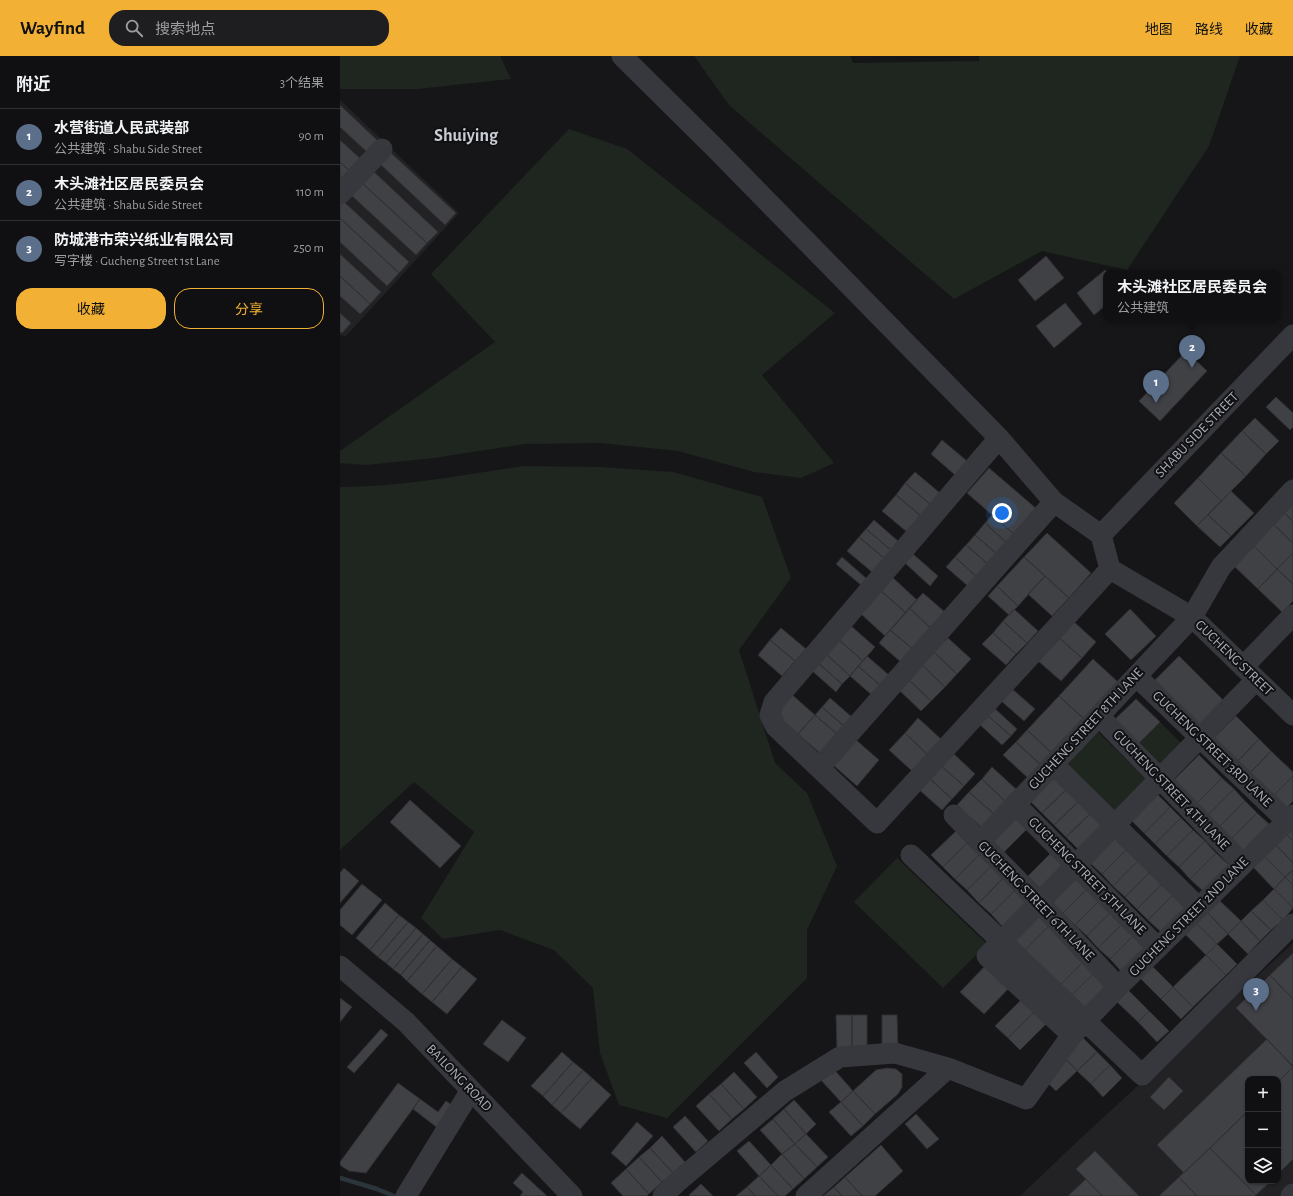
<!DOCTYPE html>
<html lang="zh">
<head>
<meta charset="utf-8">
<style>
	:root { --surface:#101012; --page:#1e1e20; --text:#f1f3f6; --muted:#9c9d9f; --line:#303032; --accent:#f2b134 }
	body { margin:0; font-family:"Alegreya Sans","Noto Sans SC",sans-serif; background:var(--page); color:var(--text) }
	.controls { position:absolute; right:12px; bottom:12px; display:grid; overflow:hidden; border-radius:8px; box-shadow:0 1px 3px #0004 }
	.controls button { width:36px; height:36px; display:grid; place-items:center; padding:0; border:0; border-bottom:1px solid var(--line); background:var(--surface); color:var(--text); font:20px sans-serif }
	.you { position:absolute; left:662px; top:457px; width:14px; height:14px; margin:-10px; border:3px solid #fff; border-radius:50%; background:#1a73e8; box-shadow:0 0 0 6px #1a73e833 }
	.badge { display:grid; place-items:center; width:26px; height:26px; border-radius:50%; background:var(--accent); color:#fff; font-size:13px; font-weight:700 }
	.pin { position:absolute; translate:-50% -33px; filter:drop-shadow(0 1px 2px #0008) }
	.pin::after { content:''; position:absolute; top:21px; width:14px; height:12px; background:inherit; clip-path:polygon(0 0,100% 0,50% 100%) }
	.popup { position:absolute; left:763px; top:214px; width:178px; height:52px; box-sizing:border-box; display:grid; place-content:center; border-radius:8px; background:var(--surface); filter:drop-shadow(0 1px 3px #0005); font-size:13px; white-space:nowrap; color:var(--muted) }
	.popup b { font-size:15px; color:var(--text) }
	.popup::after { content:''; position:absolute; left:50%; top:100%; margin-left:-8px; border:8px solid transparent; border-top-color:var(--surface) }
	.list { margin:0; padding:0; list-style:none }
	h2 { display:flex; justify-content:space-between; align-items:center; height:52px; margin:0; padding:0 16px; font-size:17px }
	h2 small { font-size:13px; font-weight:400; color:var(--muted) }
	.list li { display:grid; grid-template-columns:26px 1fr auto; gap:12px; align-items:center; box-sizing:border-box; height:56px; padding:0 16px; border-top:1px solid var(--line) }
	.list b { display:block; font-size:15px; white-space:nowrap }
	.list p { margin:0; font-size:13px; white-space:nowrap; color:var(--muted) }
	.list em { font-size:13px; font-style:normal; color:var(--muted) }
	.actions { display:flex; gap:8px; padding:12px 16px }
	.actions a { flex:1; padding:9px 0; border:1px solid var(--accent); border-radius:16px; text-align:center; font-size:14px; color:var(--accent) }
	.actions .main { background:var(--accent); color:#111 }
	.icon { flex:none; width:22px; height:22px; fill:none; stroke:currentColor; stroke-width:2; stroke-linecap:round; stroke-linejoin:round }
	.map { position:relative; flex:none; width:953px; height:1140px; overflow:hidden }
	header { display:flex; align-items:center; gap:24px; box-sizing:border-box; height:56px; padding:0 20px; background:var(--accent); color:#111 }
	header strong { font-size:19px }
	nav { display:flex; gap:22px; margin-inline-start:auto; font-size:14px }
	.search { width:280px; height:36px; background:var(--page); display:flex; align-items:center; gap:10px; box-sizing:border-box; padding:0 14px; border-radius:16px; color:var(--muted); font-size:15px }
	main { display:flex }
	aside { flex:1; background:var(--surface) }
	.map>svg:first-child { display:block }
</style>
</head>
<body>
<header>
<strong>Wayfind</strong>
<div class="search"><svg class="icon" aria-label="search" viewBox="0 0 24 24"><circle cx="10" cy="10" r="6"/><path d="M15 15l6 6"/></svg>搜索地点</div>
<nav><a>地图</a><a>路线</a><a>收藏</a></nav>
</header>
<main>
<aside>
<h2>附近<small>3个结果</small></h2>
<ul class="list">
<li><span class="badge" style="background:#5c6f8a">1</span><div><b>水营街道人民武装部</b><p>公共建筑 · Shabu Side Street</p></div><em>90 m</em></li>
<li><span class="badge" style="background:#5c6f8a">2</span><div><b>木头滩社区居民委员会</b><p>公共建筑 · Shabu Side Street</p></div><em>110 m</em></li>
<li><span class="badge" style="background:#5c6f8a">3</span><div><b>防城港市荣兴纸业有限公司</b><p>写字楼 · Gucheng Street 1st Lane</p></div><em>250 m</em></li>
</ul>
<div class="actions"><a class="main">收藏</a><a>分享</a></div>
</aside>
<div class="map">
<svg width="953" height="1140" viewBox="0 0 953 1140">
	<rect width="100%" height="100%" fill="#161618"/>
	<path fill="#222225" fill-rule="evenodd" d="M0,44L119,157L6,280L0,279Z
		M953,887V1140H680L741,1082ZM908,1023H938V1125H908Z"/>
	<path fill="#1e261f" d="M0,0H160L171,23L77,33H0Z
		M354,0H510L513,7L639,5V0H900L869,90L787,214L702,195L614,243L389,49Z
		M229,73L287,93L495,257L422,319L494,407L461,422L414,416L338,395L260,387L185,388L94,402L26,409L0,407V395L155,286L91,218Z
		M184,410L261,411L333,416L422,441L451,522L399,594L435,707L467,737L497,810L467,874V922L327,1062L279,1049L260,997L253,932L214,894L160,874L103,883L81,862L134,776L74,726L0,794V431C62,431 123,419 184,410Z
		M820,666L843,689L818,714L795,691Z
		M756,674L808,725L775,758L723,707Z
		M557,802L647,888L603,932L514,846Z"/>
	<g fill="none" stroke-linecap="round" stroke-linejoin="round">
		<path stroke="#2c353c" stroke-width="4.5" d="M0,1122L37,1133L54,1140"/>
	</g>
	<path fill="#404145" stroke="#303034" d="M0,49L39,86L28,97L0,71Z
		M0,84L22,104L11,116L0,106Z
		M50,96L116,157L105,169L39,107Z
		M0,106L11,116L0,127Z
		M32,114L98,176L87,187L21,126Z
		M21,126L87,187L76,199L10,138Z
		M3,145L69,206L59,217L0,162V149Z
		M0,162L59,217L47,230L0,186Z
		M0,198L41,236L30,248L0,220Z
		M706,200L724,222L695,245L678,224Z
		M765,214L768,217H766V249L754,259L737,237Z
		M0,220L30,248L20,258L0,240Z
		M725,247L742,268L714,292L696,270Z
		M0,257L11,267L2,277L0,276Z
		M846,295L867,315L820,365L799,345Z
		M936,341L953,357V371L950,374L926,351Z
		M915,362L939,385L926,398L902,375Z
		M902,375L926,398L906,420L881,397Z
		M602,384L627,405L615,419L591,398Z
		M881,397L906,420L881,445L858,422Z
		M649,412L698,454L675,479L627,437Z
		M575,416L600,437L590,448L565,427Z
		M858,422L881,445L857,470L834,447Z
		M565,427L590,448L581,460L556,439Z
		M891,435L914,457L891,480L868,459Z
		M556,439L581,460L567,476L542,455Z
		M953,448V465L944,457Z
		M944,457L953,465V487L933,468Z
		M652,459L675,479L668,488L645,467Z
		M868,459L891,480L880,491L857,470Z
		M534,464L558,485L551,494L526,473Z
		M645,467L668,488L658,499L635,479Z
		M933,468L953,487V497L937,513L913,489Z
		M526,473L551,494L544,502L519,481Z
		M707,477L751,517L729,542L684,501Z
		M635,479L658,499L649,509L626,489Z
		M519,481L544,502L532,516L507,495Z
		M626,489L649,509L638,522L615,501Z
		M913,489L937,513L918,533L893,509Z
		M953,497V528L937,513Z
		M573,498L598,520L590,530L565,507Z
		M502,501L527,523L521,529L496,508Z
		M615,501L638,522L629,531L606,511Z
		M684,501L705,520L678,550L657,530Z
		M937,513L953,528V545L942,556L918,533Z
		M705,520L729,542L712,560L688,538Z
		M552,521L577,544L566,557L540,534Z
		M657,530L678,550L669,559L648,540Z
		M540,534L566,557L545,580L520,557Z
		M583,537L606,557L592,573L569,552Z
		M569,552L592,573L574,594L550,574Z
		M674,553L698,575L687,587L663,565Z
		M790,553L816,580L791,604L765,578Z
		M732,564L756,586L742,602L717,580Z
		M663,565L687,587L676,598L653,577Z
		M510,569L535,591L523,605L498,583Z
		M441,572L466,593L455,605L430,584Z
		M550,574L574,594L562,607L539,587Z
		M653,577L676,598L666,609L642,588Z
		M717,580L742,602L721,625L696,603Z
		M608,582L631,603L617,618L594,596Z
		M498,583L523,605L510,620L485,597Z
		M430,584L455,605L442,620L418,599Z
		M594,596L617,618L605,631L582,609Z
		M485,597L510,620L502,628L477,606Z
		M527,600L550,620L541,630L518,610Z
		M839,600L886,647L861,672L814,625Z
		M753,603L778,626L744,663L719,640Z
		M477,606L502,628L496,636L470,613Z
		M582,609L605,631L591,645L568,623Z
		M518,610L541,630L533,640L510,620Z
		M568,623L591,645L581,655L558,633Z
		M670,631L695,653L684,665L659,643Z
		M450,637L475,659L458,678L433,656Z
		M719,640L744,663L712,697L687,674Z
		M490,642L513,662L505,671L482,651Z
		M796,643L820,666L795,691L771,667Z
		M652,650L677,673L671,680L646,658Z
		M482,651L505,671L498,679L475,659Z
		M646,658L671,680L662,689L638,667Z
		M475,659L498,679L481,698L458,678Z
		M896,660L919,683L896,707L872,684Z
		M578,662L602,684L588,699L565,677Z
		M687,674L712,697L701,709L676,686Z
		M565,677L588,699L572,715L549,694Z
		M515,683L539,704L517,730L492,708Z
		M919,683L931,695L908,719L896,707Z
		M676,686L701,709L688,722L663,699Z
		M611,695L635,718L624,730L599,708Z
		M931,695L953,716V720L932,741L908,719Z
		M859,699L882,722L856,748L833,725Z
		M599,708L624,730L612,743L588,721Z
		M652,711L677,734L666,746L642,723Z
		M953,720V745L944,754L932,741Z
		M588,721L612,743L602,754L577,732Z
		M715,721L727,733L702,757L690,745Z
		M882,722L894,733L868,759L856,748Z
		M642,723L666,746L654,758L629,736Z
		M727,733L739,745L714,769L702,757Z
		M894,733L905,745L879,771L868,759Z
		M629,736L654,758L642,772L617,749Z
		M818,739L830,751L804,777L792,765Z
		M70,744L121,790L100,812L50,766Z
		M739,745L751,757L726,781L714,769Z
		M905,745L917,757L891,783L879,771Z
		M830,751L841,762L815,788L804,777Z
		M751,757L762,769L738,793L726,781Z
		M917,757L929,768L903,795L891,783Z
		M677,760L688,772L664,796L652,784Z
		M841,762L853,774L827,800L815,788Z
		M953,772V785L946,778Z
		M853,774L865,785L839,811L827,800Z
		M616,775L627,787L603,811L591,799Z
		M946,778L953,785V807L936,789Z
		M776,781L788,792L762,818L750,807Z
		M865,785L876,797L850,823L839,811Z
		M627,787L639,799L615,823L603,811Z
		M936,789L953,807V814L945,821L924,800Z
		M788,792L799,804L773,830L762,818Z
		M712,796L724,808L700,832L688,820Z
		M876,797L889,809L863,835L850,823Z
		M639,799L651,810L627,834L615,823Z
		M924,800L945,821L934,833L913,811Z
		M799,804L811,815L785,841L773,830Z
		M651,810L663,822L639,847L627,834Z
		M4,812L19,825L0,847V817Z
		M953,814V829L945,821Z
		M811,815L823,827L797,853L785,841Z
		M738,820L749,831L723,857L712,846Z
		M945,821L953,829V852L934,833Z
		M663,822L675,834L651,858L639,847Z
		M823,827L834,838L808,864L797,853Z
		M22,828L42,844L12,879L0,869V854Z
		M749,831L761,843L735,869L723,857Z
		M934,833L953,852L943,864L923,844Z
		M675,834L687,846L662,870L651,858Z
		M834,838L847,850L821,876L808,864Z
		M761,843L773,854L747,880L735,869Z
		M879,844L901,865L888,878L867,856Z
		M923,844L943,864L931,874L911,855Z
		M45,847L59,859L30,894L16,882Z
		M773,854L784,866L758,892L747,880Z
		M911,855L931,874L920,885L901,865Z
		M867,856L888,878L877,888L856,867Z
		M698,858L710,869L684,895L672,884Z
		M59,859L68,866L38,901L30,894Z
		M901,865L920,885L908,898L888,878Z
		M68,866L76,872L46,907L38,901Z
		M784,866L796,877L770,903L758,892Z
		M856,867L877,888L866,899L845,878Z
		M710,869L745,904L719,930L684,895Z
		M76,872L83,878L53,913L46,907Z
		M796,877L808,890L782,916L770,903Z
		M83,878L90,884L61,919L53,913Z
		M90,884L97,890L67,925L61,919Z
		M877,888L897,908L886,919L866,899Z
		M97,890L112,903L82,938L67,925Z
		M953,897V943L930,919Z
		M866,899L886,919L853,951L833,931Z
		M112,903L122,911L92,946L82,938Z
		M745,904L756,915L730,941L719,930Z
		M649,906L672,929L644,958L620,936Z
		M812,910L833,931L821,943L800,922Z
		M122,911L137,923L107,958L92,946Z
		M756,915L769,927L742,954L730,941Z
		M930,919L953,943V1010L896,952Z
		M833,931L853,951L841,963L821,943Z
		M788,934L809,955L798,966L776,945Z
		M684,941L697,953L668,982L655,970Z
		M0,942L12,951L0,966Z
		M697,953L709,965L680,994L668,982Z
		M809,955L829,975L817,986L798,966Z
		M496,959H512V991L497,992Z
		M512,959H527V991H512Z
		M542,959H557L558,991H542Z
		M162,964L186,982L168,1006L143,988Z
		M41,973L48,979L14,1017L7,1011Z
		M742,981L757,996L737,1015L725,1002Z
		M927,983L953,1011L938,1026V1023H908V1055L844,1117L817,1089Z
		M222,996L233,1006L203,1040L191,1030Z
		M416,996L438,1021L427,1032L404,1007Z
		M757,996L770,1009L751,1028L737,1015Z
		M725,1002L737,1015L716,1035L704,1023Z
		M233,1006L243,1014L212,1049L203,1040Z
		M770,1009L782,1022L763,1041L751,1028Z
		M491,1010L513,1035L501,1046L479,1022Z
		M953,1011V1103L938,1118V1026Z
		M547,1012L556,1013L562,1018V1031L558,1038L535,1058L513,1035L536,1014Z
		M243,1014L252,1022L221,1057L212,1049Z
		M394,1016L417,1041L404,1053L381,1028Z
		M829,1021L843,1035L824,1054L810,1041Z
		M252,1022L271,1039L240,1073L221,1057Z
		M58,1027L80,1043L26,1117L9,1115L0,1109V1106Z
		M381,1028L404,1053L392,1063L369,1038Z
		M513,1035L535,1058L523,1070L501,1046Z
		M369,1038L392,1063L379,1075L356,1050Z
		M80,1043L98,1056L106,1045L115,1051L99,1073L73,1053Z
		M454,1044L476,1068L466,1078L444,1053Z
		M501,1046L523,1070L511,1080L489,1056Z
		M444,1053L466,1078L455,1088L433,1063Z
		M908,1055V1125H931L916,1139L870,1092Z
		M576,1058L599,1083L587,1093L565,1068Z
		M345,1060L368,1085L356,1096L333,1071Z
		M433,1063L455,1088L442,1098L420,1074Z
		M297,1066L313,1080L286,1110L271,1097Z
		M466,1078L488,1101L477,1111L455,1088Z
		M322,1080L345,1106L333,1117L310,1092Z
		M409,1085L431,1109L419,1120L397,1095Z
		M455,1088L477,1111L464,1123L442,1098Z
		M541,1089L563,1115L535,1140H522L505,1121Z
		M310,1092L333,1117L322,1126L299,1101Z
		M870,1092L916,1139L915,1140H857L839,1121Z
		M755,1095L799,1140H762L746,1123L736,1113Z
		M442,1098L464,1123L453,1133L431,1109Z
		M299,1101L322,1126L309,1138L286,1113Z
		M431,1109L453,1133L445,1140H438L419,1120Z
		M286,1113L309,1138L307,1140H283L271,1127Z
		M182,1117L207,1140H180L183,1136L173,1127Z
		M419,1120L438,1140H415L407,1131Z
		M505,1121L522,1140H502L494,1131Z
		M839,1121L857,1140H819Z
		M746,1123L762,1140H728Z
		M361,1128L373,1140H350L349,1139Z
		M407,1131L415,1140H396Z
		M494,1131L502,1140H483Z"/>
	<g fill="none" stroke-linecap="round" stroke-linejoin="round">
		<path stroke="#37383d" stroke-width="21" d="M282,0L375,92L659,382L714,446L761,479L770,513L852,561L953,659
			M0,138L42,93
			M659,382L434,646L430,659L436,671L537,767L770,513
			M761,479L953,279
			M903,611L953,559
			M796,620L947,765
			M759,660L903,808
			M713,708L859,852
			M479,712L714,446
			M675,748L818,892
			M614,759L699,846L778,931
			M640,786L852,561L881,511L953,434
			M571,799L802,1019L953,868
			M0,910L66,966L232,1140
			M732,979L647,900L916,624
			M66,1140L131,1034
			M323,1140L336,1127L445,1035L500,1001L555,997L608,1012
			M466,1140L608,1012L686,1043L732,979L778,931L953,759
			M951,1140L953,1138"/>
	</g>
	<g text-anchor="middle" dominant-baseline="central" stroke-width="4" stroke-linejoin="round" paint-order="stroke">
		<g font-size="14" fill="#a8adb8" stroke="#111113">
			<text transform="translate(857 379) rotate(-46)">SHABU SIDE STREET</text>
			<text transform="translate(894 602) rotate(44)">GUCHENG STREET</text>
			<text transform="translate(746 673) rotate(-47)">GUCHENG STREET 8TH LANE</text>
			<text transform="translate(872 693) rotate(44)">GUCHENG STREET 3RD LANE</text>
			<text transform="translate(831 734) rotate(46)">GUCHENG STREET 4TH LANE</text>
			<text transform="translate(747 820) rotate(45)">GUCHENG STREET 5TH LANE</text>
			<text transform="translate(696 845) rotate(46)">GUCHENG STREET 6TH LANE</text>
			<text transform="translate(849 861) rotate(-45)">GUCHENG STREET 2ND LANE</text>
			<text transform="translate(119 1022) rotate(46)">BAILONG ROAD</text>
		</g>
		<g font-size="18" font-weight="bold" fill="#c9ccd4" stroke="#111113">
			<text x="126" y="80">Shuiying</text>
		</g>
	</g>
</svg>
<div class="controls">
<button>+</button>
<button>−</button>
<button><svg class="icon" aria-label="layers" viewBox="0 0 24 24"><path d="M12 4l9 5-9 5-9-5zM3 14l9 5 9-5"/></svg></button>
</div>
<div class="you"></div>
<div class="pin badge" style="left:816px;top:347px;background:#5c6f8a">1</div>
<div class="pin badge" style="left:852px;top:312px;background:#5c6f8a">2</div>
<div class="popup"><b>木头滩社区居民委员会</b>公共建筑</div>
<div class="pin badge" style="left:916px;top:955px;background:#5c6f8a">3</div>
</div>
</main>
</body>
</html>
